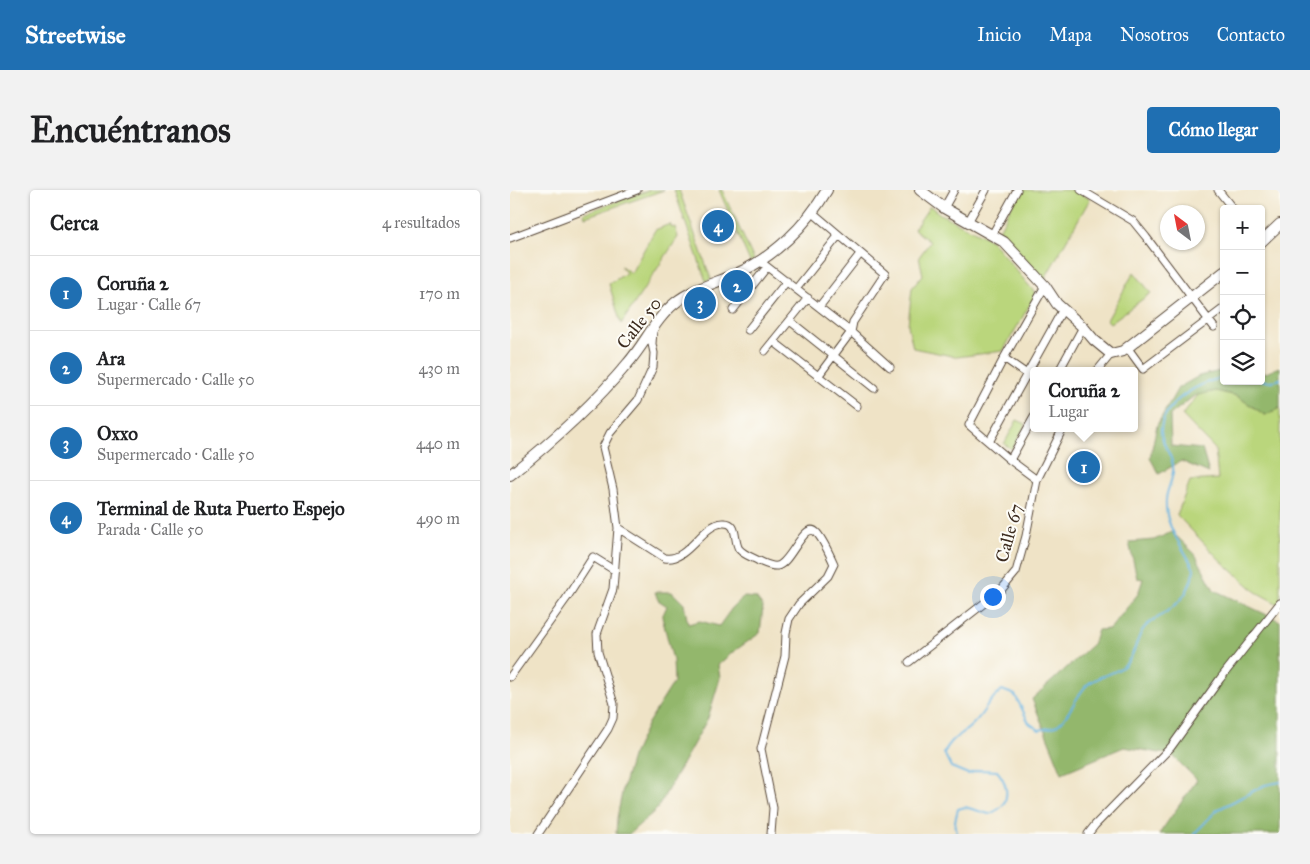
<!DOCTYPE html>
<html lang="es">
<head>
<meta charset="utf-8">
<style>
	:root { --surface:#fff; --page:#f2f2f2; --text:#202124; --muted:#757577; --line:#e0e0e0; --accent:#1f6fb2 }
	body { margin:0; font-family:"IM FELL Great Primer",serif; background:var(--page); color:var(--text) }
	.controls { position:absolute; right:15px; top:15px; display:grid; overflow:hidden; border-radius:5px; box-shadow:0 1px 4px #0004 }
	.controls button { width:45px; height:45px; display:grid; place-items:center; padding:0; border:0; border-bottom:1px solid var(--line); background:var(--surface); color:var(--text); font:25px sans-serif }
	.compass { position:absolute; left:650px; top:15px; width:45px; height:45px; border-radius:50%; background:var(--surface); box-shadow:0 1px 4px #0004; rotate:328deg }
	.you { position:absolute; left:482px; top:406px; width:18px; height:18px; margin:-12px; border:4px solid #fff; border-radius:50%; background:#1a73e8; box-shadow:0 0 0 8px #1a73e833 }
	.badge { display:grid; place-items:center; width:32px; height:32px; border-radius:50%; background:var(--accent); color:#fff; font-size:16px; font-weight:700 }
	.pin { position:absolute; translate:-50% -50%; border:2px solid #fff; box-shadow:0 1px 5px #0006 }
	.popup { position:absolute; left:520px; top:177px; width:108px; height:65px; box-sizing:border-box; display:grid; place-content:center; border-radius:5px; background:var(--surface); filter:drop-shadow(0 1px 4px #0005); font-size:16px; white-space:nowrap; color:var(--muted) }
	.popup b { font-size:19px; color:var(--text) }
	.popup::after { content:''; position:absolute; left:50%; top:100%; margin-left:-10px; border:10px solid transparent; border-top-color:var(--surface) }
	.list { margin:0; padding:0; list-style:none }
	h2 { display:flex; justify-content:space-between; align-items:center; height:65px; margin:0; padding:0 20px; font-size:21px }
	h2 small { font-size:16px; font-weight:400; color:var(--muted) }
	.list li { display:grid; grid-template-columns:32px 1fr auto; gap:15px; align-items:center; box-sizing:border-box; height:75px; padding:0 20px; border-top:1px solid var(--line) }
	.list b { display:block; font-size:19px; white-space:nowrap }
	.list p { margin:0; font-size:16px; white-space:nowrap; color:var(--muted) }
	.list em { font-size:16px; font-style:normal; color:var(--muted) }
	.icon { flex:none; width:28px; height:28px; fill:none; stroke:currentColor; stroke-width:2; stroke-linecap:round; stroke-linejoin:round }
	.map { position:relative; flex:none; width:770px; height:644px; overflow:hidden; border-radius:5px }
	header { display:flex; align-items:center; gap:30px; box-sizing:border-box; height:70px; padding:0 25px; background:var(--accent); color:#fff }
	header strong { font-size:24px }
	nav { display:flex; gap:28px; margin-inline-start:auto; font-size:18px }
	.intro { display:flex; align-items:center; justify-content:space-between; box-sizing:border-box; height:120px; padding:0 30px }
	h1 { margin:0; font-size:35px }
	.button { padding:12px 22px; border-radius:5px; background:var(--accent); color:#fff; font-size:18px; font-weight:700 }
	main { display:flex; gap:30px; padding:0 30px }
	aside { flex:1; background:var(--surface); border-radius:5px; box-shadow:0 1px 4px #0004 }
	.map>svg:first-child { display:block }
</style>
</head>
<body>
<header>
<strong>Streetwise</strong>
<nav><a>Inicio</a><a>Mapa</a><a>Nosotros</a><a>Contacto</a></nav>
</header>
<div class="intro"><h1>Encuéntranos</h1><a class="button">Cómo llegar</a></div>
<main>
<aside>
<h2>Cerca<small>4 resultados</small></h2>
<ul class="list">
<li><span class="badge">1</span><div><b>Coruña 2</b><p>Lugar · Calle 67</p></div><em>170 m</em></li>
<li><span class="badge">2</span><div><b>Ara</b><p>Supermercado · Calle 50</p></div><em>430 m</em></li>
<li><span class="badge">3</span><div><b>Oxxo</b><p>Supermercado · Calle 50</p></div><em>440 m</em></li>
<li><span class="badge">4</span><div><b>Terminal de Ruta Puerto Espejo</b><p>Parada · Calle 50</p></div><em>490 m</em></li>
</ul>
</aside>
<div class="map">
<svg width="770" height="644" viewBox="0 0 770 644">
	<rect width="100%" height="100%" fill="#fdfcf7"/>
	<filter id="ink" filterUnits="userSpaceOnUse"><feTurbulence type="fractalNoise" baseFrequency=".02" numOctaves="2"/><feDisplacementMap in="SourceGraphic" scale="10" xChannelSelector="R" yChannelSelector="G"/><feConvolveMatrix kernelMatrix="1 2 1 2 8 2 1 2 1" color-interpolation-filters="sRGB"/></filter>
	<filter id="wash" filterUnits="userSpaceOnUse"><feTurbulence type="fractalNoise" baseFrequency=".0096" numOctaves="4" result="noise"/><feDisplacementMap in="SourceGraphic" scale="20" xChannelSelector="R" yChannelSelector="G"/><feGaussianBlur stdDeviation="1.12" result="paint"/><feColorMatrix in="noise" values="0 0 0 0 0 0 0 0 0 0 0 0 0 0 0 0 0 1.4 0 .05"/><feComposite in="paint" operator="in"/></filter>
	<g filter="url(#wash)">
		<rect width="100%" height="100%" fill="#efe3c6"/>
		<path fill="#bad67c" stroke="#7a804d" d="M140,0H154L75,27L74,23Z
			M164,0H169L201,89L196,91Z
			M209,0H212L244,70L240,72Z
			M510,0H564L580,9L534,90L488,42Z
			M420,16L430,24L481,50L526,104L493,161L447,167L403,158L398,135L402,98L413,85L409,67L420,52L404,39Z
			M160,34L162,38L165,37L168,47L111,134L99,94L116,83L111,76L121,83L145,40Z
			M624,82L641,103L600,133L597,130Z
			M706,201L727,206L755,225L770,218V415L746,402L709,369L667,325L680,291L708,289L705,259L672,225L689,204Z
			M507,230L516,234L502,259L494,254Z"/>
		<path fill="#93b76c" stroke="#677045" d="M770,177V218L755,225L727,206L706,201L684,206L660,225L661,256L692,259L699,283L671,271L649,284L640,268L647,235L668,198L689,186L714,180V191H751V182L756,183Z
			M662,342L685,364L704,400L770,431V644H649L687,590L662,565L614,557L552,583L522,509L583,454L588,440L600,439L628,404L633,389L627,388L619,352L644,350Z
			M145,402H162L174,414L178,434L190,431L209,436L222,418L234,407L246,408L253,417L250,443L223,462L208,475L210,488L198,528L147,619L119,644H106L107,628L113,598L122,567L138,533L164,492L163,470L152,427L157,416L148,410Z"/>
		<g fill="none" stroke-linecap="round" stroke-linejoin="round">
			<path stroke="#68b4e1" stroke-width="2" d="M751,190L760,192L770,189
				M447,644L445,631L448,619L455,617L479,624C484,622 490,619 493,615C500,603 495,590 487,581L470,580L458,584L441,577L434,563C442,546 452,546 464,533C476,521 477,511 492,500L505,505L519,533L529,540C534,539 540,538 544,537C557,532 566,505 577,495C587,486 601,485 611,478C624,470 625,453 632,441C636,434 642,431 649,427C669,414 680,404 684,379C673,356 654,337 656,310C656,299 665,288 663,276C662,264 651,254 651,241C651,214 691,190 714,188
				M684,644L707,620L755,595L770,592"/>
		</g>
	</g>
	<g filter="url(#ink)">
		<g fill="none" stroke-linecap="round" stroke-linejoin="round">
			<defs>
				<path id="street" d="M571,0L623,31L636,47L704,137
					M708,0L723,19
					M434,18L444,0
					M302,22L375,84L343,132L341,142L309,185
					M458,32L476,0
					M482,45L507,0
					M0,48L127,0
					M251,72L341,142L380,177
					M286,99L329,45
					M309,117L350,64
					M223,120L257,77
					M280,131L364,198
					M143,140L142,154L144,163L143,177L128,210L100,243L93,257L103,299L108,338L155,368C178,372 192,334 213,333C229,332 223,350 229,359C234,365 242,367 249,371C254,373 261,377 267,376C281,374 294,329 307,343C313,350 320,365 324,374L318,386L289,414L279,429L276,443L275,466L251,559L263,618L261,644
					M238,140L277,91
					M263,151L347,216
					M617,157L633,179L714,118
					M255,161L298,108
					M494,168L524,189
					M549,181L573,137
					M587,181L601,164
					M479,252L553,119
					M500,270L524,227
					M527,290L500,270L459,235L494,168L535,96
					M399,472L491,400L506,382L516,346L527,290L553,238
					M0,487L56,409L83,367L104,380
					M28,644L98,539L103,528L104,514L88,462L87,444L103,399L108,338
					M578,644L585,635L661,557L710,489L770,413"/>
				<path id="secondary" d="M410,0L434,18L494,52L535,96L547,114L573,137L584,150L601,164L613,161L714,82
					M751,52L770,34
					M0,285C43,251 83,215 118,173C134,155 146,128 165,113C182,99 206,93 226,84C264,67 296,36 317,0"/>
			</defs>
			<use href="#street" stroke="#564637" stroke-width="9"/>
			<use href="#secondary" stroke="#564637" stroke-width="12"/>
			<use href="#street" stroke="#fff" stroke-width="7"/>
			<use href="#secondary" stroke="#fff" stroke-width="10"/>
		</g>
	</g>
	<g text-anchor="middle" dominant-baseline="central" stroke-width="4" stroke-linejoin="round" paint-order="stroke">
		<g font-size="18" fill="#3b2a1e" stroke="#fdfcf7">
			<text transform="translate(129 133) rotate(-52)">Calle 50</text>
			<text transform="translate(499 343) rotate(-75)">Calle 67</text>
		</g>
	</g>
</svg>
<div class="controls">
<button>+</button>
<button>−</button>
<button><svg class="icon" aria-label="locate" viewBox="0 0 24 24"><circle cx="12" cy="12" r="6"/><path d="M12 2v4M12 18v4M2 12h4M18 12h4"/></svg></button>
<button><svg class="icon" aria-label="layers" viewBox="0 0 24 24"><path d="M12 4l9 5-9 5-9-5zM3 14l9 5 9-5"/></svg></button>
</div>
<svg class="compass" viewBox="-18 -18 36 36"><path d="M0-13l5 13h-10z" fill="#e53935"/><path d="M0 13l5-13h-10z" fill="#757577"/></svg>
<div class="you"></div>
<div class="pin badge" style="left:574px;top:277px">1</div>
<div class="popup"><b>Coruña 2</b>Lugar</div>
<div class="pin badge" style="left:227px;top:96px">2</div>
<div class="pin badge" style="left:190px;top:113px">3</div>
<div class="pin badge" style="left:208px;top:36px">4</div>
</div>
</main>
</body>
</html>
